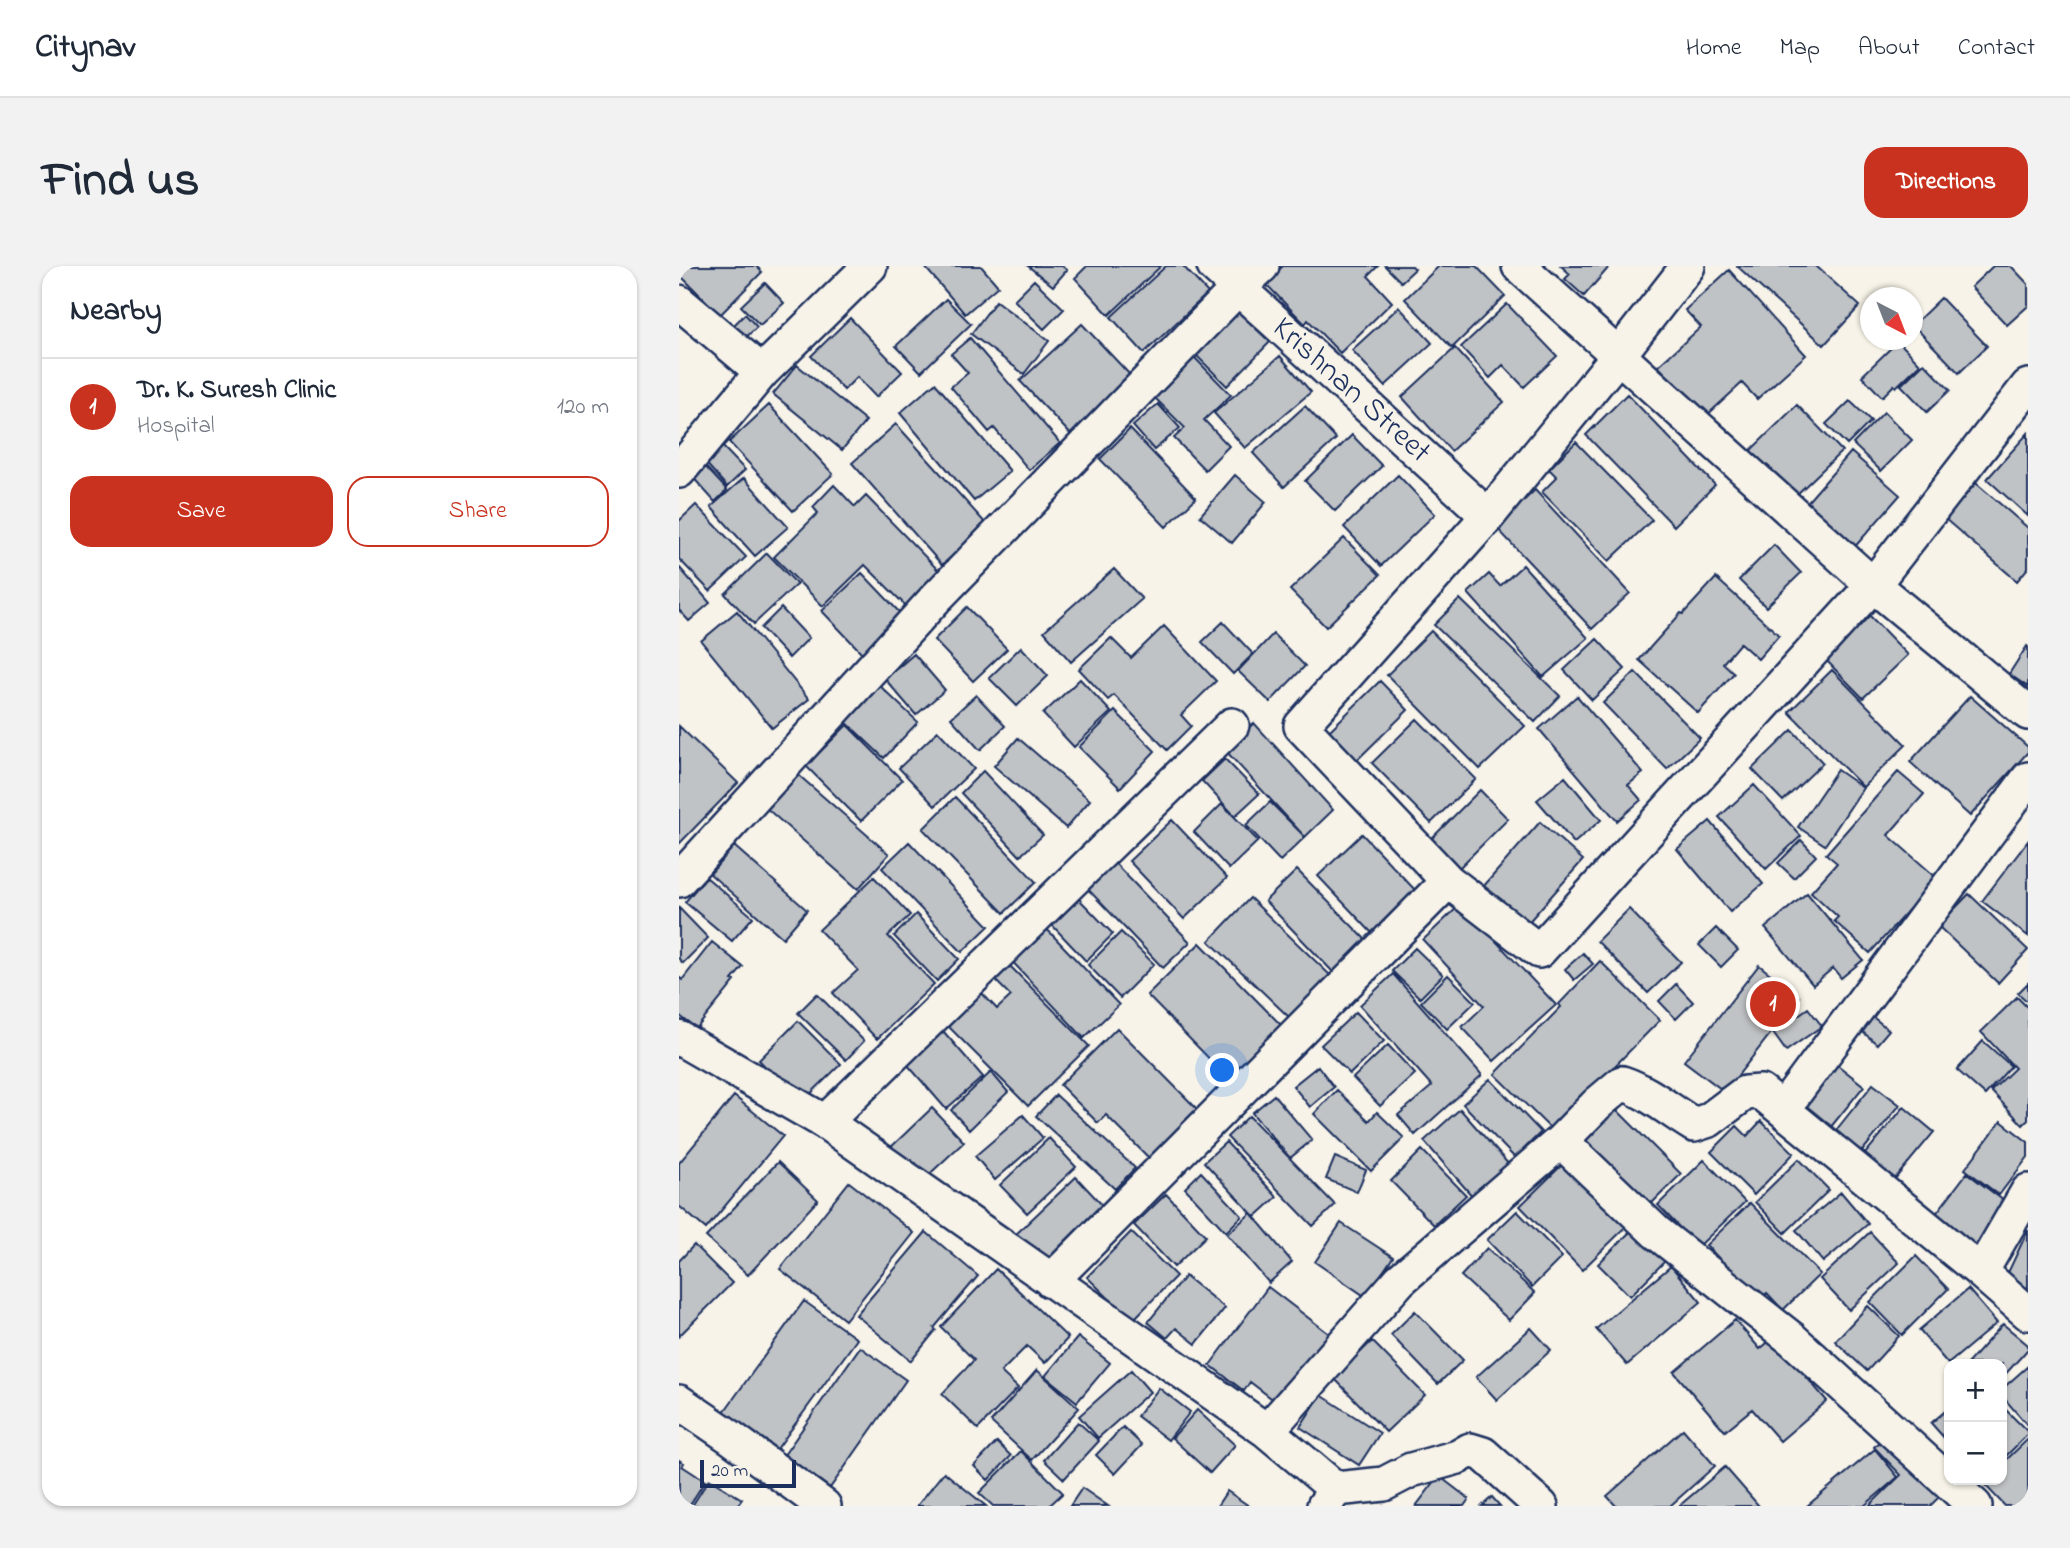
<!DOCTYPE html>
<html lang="en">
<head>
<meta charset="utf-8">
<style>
	:root { --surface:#fff; --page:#f2f2f3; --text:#1f2937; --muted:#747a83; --line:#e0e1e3; --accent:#c8321e }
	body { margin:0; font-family:"Indie Flower",sans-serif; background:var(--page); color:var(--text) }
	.controls { position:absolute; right:21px; bottom:21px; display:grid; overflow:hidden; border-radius:14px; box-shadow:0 2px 5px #0004 }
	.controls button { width:63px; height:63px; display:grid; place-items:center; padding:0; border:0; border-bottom:2px solid var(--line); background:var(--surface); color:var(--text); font:35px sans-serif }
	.compass { position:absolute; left:1181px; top:21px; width:63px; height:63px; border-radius:50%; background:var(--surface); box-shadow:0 2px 5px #0004; rotate:138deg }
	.scale { position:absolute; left:21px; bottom:18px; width:96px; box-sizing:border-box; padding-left:7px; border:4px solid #1b2f5e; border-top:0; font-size:19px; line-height:24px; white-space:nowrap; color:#1b2f5e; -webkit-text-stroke:5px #f7f3e8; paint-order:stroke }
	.you { position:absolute; left:544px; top:805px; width:24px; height:24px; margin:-18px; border:5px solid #fff; border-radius:50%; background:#1a73e8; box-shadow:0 0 0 10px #1a73e833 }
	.badge { display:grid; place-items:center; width:46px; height:46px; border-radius:50%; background:var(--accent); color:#fff; font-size:23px; font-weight:700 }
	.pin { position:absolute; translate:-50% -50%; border:4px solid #fff; box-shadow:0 2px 7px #0006 }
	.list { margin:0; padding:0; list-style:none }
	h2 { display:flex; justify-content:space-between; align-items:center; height:91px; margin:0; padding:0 28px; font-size:30px }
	h2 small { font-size:23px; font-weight:400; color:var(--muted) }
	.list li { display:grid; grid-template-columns:46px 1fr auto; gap:21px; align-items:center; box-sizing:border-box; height:98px; padding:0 28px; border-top:2px solid var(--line) }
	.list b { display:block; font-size:26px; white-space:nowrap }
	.list p { margin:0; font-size:23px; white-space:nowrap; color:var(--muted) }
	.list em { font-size:23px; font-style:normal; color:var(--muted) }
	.actions { display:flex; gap:14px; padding:21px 28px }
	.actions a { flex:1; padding:16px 0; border:2px solid var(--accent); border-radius:21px; text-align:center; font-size:24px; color:var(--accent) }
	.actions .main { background:var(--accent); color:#fff }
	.map { position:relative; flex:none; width:1349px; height:1240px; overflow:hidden; border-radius:21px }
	header { display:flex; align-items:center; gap:42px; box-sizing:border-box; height:98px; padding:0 35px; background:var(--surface); border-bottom:2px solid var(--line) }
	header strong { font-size:33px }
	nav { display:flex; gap:38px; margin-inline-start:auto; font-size:24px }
	.intro { display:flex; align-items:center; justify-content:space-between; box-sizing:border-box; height:168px; padding:0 42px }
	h1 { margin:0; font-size:49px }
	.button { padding:18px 32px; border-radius:21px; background:var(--accent); color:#fff; font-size:24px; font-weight:700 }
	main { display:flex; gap:42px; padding:0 42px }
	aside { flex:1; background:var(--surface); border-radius:21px; box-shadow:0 2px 5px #0004 }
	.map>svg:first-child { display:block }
</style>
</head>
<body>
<header>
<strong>Citynav</strong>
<nav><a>Home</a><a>Map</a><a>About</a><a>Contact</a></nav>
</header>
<div class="intro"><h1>Find us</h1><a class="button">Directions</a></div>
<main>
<aside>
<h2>Nearby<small></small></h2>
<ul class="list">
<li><span class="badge">1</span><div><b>Dr. K. Suresh Clinic</b><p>Hospital</p></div><em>120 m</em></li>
</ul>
<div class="actions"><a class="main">Save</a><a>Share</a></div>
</aside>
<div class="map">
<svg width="1349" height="1240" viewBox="0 0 1349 1240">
	<rect width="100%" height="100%" fill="#f7f3e8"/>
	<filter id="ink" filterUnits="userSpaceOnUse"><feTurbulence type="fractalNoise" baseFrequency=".0143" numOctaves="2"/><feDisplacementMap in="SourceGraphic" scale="14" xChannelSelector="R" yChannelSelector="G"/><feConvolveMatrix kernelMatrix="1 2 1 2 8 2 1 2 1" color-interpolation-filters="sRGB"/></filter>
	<g filter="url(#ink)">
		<path fill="#c0c3c5" stroke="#1b2f5e" stroke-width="2" d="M0,0H77L83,6L41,49L0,8Z
			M245,0H302L319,20L286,48Z
			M349,0H383L388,4L374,20Z
			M408,0H482L430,49L396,12Z
			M487,0H504L529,27L465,87L432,51Z
			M604,0H699L689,10L713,36L661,87L629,54L626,58L586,17Z
			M706,0H733L736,3L722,16Z
			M760,0H797L826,30L773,82L726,33Z
			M882,0H931L905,30L886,13L891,8Z
			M1058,0H1137L1181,40L1145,79Z
			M1314,0H1332L1349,18V40L1328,59L1292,21Z
			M1050,4L1127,89L1078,133L1063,117L1026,151L979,100L1022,61L1006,44Z
			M355,14L385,43L365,63L335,34Z
			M86,17L105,37L81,59L62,40Z
			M1262,32L1308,80L1280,107L1234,59Z
			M267,33L292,58L242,106L217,80Z
			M317,35L370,75L345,108L292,68Z
			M828,38L878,90L845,121L824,99L811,112L782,81Z
			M720,41L753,77L706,120L673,84Z
			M558,44L591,76L548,120L515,87Z
			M66,48L78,61L63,75L51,63Z
			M171,52L223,106L197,131L178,111L165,124L132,90Z
			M403,58L452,110L426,134L433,141L397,174L341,115Z
			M291,72L381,177L350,204L315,162L310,166L272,121L289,107L272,88Z
			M1219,75L1241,98L1217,121L1215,119L1203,131L1183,110Z
			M776,82L825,136L772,185L723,131Z
			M601,90L632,126L566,182L535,147Z
			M516,92L552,129L525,154L550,180L526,204L495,172L506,162L475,131Z
			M1245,97L1271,124L1248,146L1222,119Z
			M118,99L187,155L163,184L94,128Z
			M256,117L331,205L295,235L221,147Z
			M948,128L1036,219L995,260L907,169Z
			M1171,135L1192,155L1168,179L1147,158Z
			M479,138L501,162L475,184L454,160Z
			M90,139L154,208L114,245L50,176Z
			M1118,139L1163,185L1115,231L1070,186Z
			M626,140L657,173L605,221L574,187Z
			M1205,146L1233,174L1202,205L1174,178Z
			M217,158L308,259L263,299L173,197Z
			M451,163L517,232L487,261L421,193Z
			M1349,167V250L1308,213Z
			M673,169L703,200L656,245L626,215Z
			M897,176L973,254L930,295L863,226L878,211L870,203Z
			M42,179L66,204L48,221L25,195Z
			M1172,186L1221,229L1173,284L1124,241Z
			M23,197L48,224L36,236L11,208Z
			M556,209L587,236L553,277L521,250Z
			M719,209L756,248L702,300L665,261Z
			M65,212L109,261L76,290L32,241Z
			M1297,217L1349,262V302L1338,315L1266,253Z
			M155,219L176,241L187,230L262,307L228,341L186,299L144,340L95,291L139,247L134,241Z
			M856,224L951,327L913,363L817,261Z
			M17,239L67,291L31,325L0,293V255Z
			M665,272L701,309L647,361L611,324Z
			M1095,279L1122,307L1087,341L1060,314Z
			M88,287L118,318L75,358L46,328Z
			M844,299L909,372L864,411L789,327L810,308L821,320Z
			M0,301L31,337L10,355L0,344Z
			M435,303L463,333L392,396L365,365Z
			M183,307L223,349L183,387L143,345Z
			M1037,312L1100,369L1079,393L1061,377L1044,397L1055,407L1019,447L960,394L1002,347L1004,348Z
			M781,333L881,430L856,456L755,359Z
			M288,341L328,383L294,415L255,374Z
			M102,342L130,372L110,392L82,362Z
			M58,345L130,433L93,462L22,375Z
			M1190,349L1229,389L1184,432L1145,392Z
			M544,356L574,388L554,408L523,376Z
			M485,360L537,415L502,449L512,460L488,484L435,429L429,434L400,403L432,372L452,392Z
			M752,365L846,460L801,503L708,409Z
			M594,368L626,400L591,436L559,405Z
			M918,373L946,403L913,434L885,404Z
			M1348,380L1349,381V421L1330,408Z
			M342,381L369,410L338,440L310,412Z
			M235,388L266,424L237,449L206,413Z
			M1153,404L1227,479L1184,521L1110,446Z
			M956,406L1021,472L988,503L924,437Z
			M401,413L432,446L395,481L364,448Z
			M701,415L729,444L677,495L649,466Z
			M200,419L239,456L205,492L166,455Z
			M297,429L326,460L301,484L272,452Z
			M898,430L964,507L949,519L962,534L938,555L860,463Z
			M1291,430L1349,481V486L1291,550L1231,496Z
			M436,445L476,485L441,522L400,481Z
			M738,453L797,513L752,557L693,497Z
			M575,457L654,544L626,571L546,484Z
			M168,459L223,514L182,555L127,500Z
			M0,460L59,517L0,578Z
			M1113,464L1144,497L1104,535L1073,503Z
			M259,465L295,503L256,540L220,502Z
			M339,472L411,534L387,562L315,500Z
			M546,493L580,528L556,550L523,515Z
			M1158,504L1184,522L1146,579L1119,561Z
			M304,505L364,569L341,590L282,527Z
			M116,506L210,588L179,623L86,541Z
			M1219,506L1245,528L1209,569L1258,612L1191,687L1155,655L1159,651L1132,626L1158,597L1147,588Z
			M886,511L922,554L895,577L858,534Z
			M1075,519L1122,570L1087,603L1040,551Z
			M801,524L829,553L778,604L749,576Z
			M276,531L357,616L325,647L244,563Z
			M591,536L626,571L601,595L567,559Z
			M543,538L579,575L550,603L515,566Z
			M493,554L548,612L505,653L450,595Z
			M1031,555L1084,618L1051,646L998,583Z
			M861,556L904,594L847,659L804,621Z
			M683,568L737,625L693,667L639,610Z
			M1122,574L1137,590L1115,612L1099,597Z
			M1349,575V670L1303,635Z
			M230,576L310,660L283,686L203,602Z
			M55,580L128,644L104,672L31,608Z
			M430,591L511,676L484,702L403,617Z
			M618,604L687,674L654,706L586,635Z
			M27,611L74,651L53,675L6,636Z
			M195,611L231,649L209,670L255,718L198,773L154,727L179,704L140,664Z
			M1128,627L1184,694L1162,712L1154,702L1134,719L1086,662Z
			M1290,628L1349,684L1319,717L1259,660Z
			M571,632L652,710L611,752L530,675Z
			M400,633L434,668L407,695L373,659Z
			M782,638L877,739L815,795L783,761L805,740L744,674Z
			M0,642L29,672L4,697L0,693Z
			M950,643L1002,696L969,727L918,675Z
			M237,648L280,693L258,715L215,670Z
			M363,658L440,739L405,772L329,691Z
			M1037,662L1059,684L1042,701L1020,679Z
			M442,666L475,698L441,732L409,699Z
			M33,676L64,701L53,714L56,715L17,763L0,749V711L3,714Z
			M521,677L605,762L551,814L468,729Z
			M736,682L764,709L741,732L713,705Z
			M904,687L914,698L895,714L886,703Z
			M921,695L981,754L873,864L816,808L882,741L880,738Z
			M329,698L410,780L349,840L266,757L300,724L318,743L332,730L314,712Z
			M1080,699L1120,731L1046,826L1005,795Z
			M714,708L803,809L736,869L719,849L753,820L681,739Z
			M769,709L796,736L768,763L742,736Z
			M1349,717V736L1339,727Z
			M997,718L1014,736L997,753L980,735Z
			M138,728L185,775L167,794L119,747Z
			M1338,731L1349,742V854L1344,859L1312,825L1336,802L1302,766Z
			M1129,742L1143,760L1107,785L1094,767Z
			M677,746L705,775L671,808L642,779Z
			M1190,748L1210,764L1198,778L1179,762Z
			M119,755L162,798L122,837L80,794Z
			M258,758L304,811L267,843L221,790Z
			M438,762L523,848L474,896L427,849L419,857L381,819Z
			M1304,775L1332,800L1306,829L1278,804Z
			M709,779L736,808L701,840L674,812Z
			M1156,797L1185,820L1151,862L1123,840Z
			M639,800L655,821L631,841L614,820Z
			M312,806L329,826L290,864L272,844Z
			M811,813L862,866L836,892L784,838Z
			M1194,818L1221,839L1180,889L1154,868Z
			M658,824L690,855L698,846L725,872L692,905L635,848Z
			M377,829L456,902L436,923L357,850Z
			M595,829L633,874L611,892L573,847Z
			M55,830L104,870L27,963L0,940V897Z
			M1225,841L1255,866L1215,914L1185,889Z
			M253,842L285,876L242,916L210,883Z
			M781,843L831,900L795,932L745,875Z
			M937,843L1002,908L967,943L901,878Z
			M344,849L364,872L316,914L296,890Z
			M570,850L656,939L634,960L548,871Z
			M1082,855L1115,887L1075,929L1032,886L1058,860L1068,870Z
			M1322,855L1349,876V891L1320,929L1286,903Z
			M370,872L397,901L348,947L321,919Z
			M547,876L598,931L576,951L525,896Z
			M743,884L787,929L755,959L712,915Z
			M656,891L687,904L678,926L647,913Z
			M889,893L951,957L903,1004L841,940Z
			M1120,893L1150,924L1106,967L1076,936Z
			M1025,894L1066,936L1019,981L979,939Z
			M99,896L139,934L69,1009L27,971Z
			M522,906L563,950L547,966L506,922Z
			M1288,907L1329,938L1297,980L1256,949Z
			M397,911L425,941L362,1002L333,972Z
			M170,916L235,967L166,1054L101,1003Z
			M1162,926L1189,958L1144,996L1117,964Z
			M487,928L527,970L495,1001L455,959Z
			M1071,937L1141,1008L1104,1044L1088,1027L1080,1034L1027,979Z
			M838,945L883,991L853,1021L808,974Z
			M572,947L613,996L590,1017L548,968Z
			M662,957L714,991L687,1031L636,996Z
			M957,960L989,992L951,1030L919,998Z
			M1349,964V1024L1326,1013Z
			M247,966L299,1010L255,1062L257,1064L232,1095L177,1049Z
			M452,966L497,1010L453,1055L408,1011Z
			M1191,966L1220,997L1170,1044L1141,1013Z
			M15,979L53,1017L0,1070V995Z
			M808,982L856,1027L830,1054L782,1010Z
			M1237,990L1269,1023L1223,1069L1191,1036Z
			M992,1000L1022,1036L948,1099L917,1063Z
			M317,1003L389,1072L366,1097L348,1080L322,1106L339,1122L299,1163L263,1128L295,1094L262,1061Z
			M506,1010L546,1042L517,1078L497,1062L488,1072L469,1056Z
			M589,1021L653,1070L600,1138L571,1116L565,1125L531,1099Z
			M1289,1023L1318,1057L1269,1098L1240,1064Z
			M125,1035L178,1073L95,1187L42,1150Z
			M1189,1040L1220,1070L1188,1105L1156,1075Z
			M736,1045L784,1094L759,1118L712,1069Z
			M1056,1054L1081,1083L1094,1072L1148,1135L1101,1175L1073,1143L1046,1165L995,1106Z
			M1324,1058L1349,1079V1083L1323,1112V1098H1288Z
			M852,1062L872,1084L818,1134L797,1111Z
			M399,1071L431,1097L398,1136L366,1110Z
			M693,1075L746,1129L707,1166L655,1112Z
			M181,1081L227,1114L151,1222L105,1189Z
			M1349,1100V1160L1323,1130V1123Z
			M358,1104L400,1142L353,1194L312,1156Z
			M452,1104L471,1126L419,1172L400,1150Z
			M480,1122L511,1146L489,1174L458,1150Z
			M642,1129L701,1167L680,1199L621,1161Z
			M1323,1140L1349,1166V1168L1323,1194Z
			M1270,1142V1171L1267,1174L1252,1157Z
			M518,1144L556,1179L531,1207L493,1172Z
			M399,1156L420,1175L385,1213L365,1194Z
			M444,1161L463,1179L436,1208L417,1189Z
			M1004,1163L1036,1200L991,1240H937L928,1230Z
			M1206,1169L1263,1228L1251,1240H1190L1222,1209L1195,1181Z
			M1349,1173V1238L1347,1240H1326L1303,1216L1306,1214H1323V1198Z
			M318,1176L332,1190L309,1214L295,1200Z
			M1196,1183L1219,1211L1185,1240H1128Z
			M342,1185L384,1227L370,1240H314L300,1227Z
			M0,1194L5,1197L3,1200L26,1215L10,1240H0Z
			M1046,1201L1080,1240H1000Z
			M265,1206L307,1240H238Z
			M760,1210L790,1233L785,1240H737Z
			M30,1213L63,1233L58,1240H13Z
			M403,1222L429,1240H391Z
			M548,1225L570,1240H538Z
			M813,1231L821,1240H803Z"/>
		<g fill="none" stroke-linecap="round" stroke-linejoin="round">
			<defs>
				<path id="street" d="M535,0L809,250
					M840,0L1194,319L1349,447
					M1009,0L939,90L809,250L622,460L769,615L860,685L1194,319L1349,120
					M0,36L83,106
					M0,205L83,106L191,0
					M0,614L257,332L559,22L583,0
					M0,772L146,856L588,1165L721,1014L882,875L918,838L943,817C970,826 991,845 1015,859L1030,854L1066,827L1082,826L1302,1006L1349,1047
					M1104,843L1349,513
					M146,856L553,459
					M882,875L977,966L1113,1073L1296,1240
					M1302,1006L1349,925
					M372,1015L769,615
					M0,1136L50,1170L145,1240
					M588,1165L657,1223L645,1240
					M657,1223L705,1218L732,1204L779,1191L791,1184L804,1188L862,1240"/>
			</defs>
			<use href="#street" stroke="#1b2f5e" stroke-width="38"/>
			<use href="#street" stroke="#f7f3e8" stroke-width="33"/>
		</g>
	</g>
	<g text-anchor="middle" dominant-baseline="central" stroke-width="5" stroke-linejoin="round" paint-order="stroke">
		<g font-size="32" fill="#1b2f5e" stroke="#f7f3e8">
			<text transform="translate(672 125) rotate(42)">Krishnan Street</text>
		</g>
	</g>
</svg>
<div class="controls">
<button>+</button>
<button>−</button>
</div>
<svg class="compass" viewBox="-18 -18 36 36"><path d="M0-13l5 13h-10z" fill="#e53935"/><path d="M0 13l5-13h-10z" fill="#747a83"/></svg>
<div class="scale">20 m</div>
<div class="you"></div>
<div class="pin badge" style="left:1094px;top:738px">1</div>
</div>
</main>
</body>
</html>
